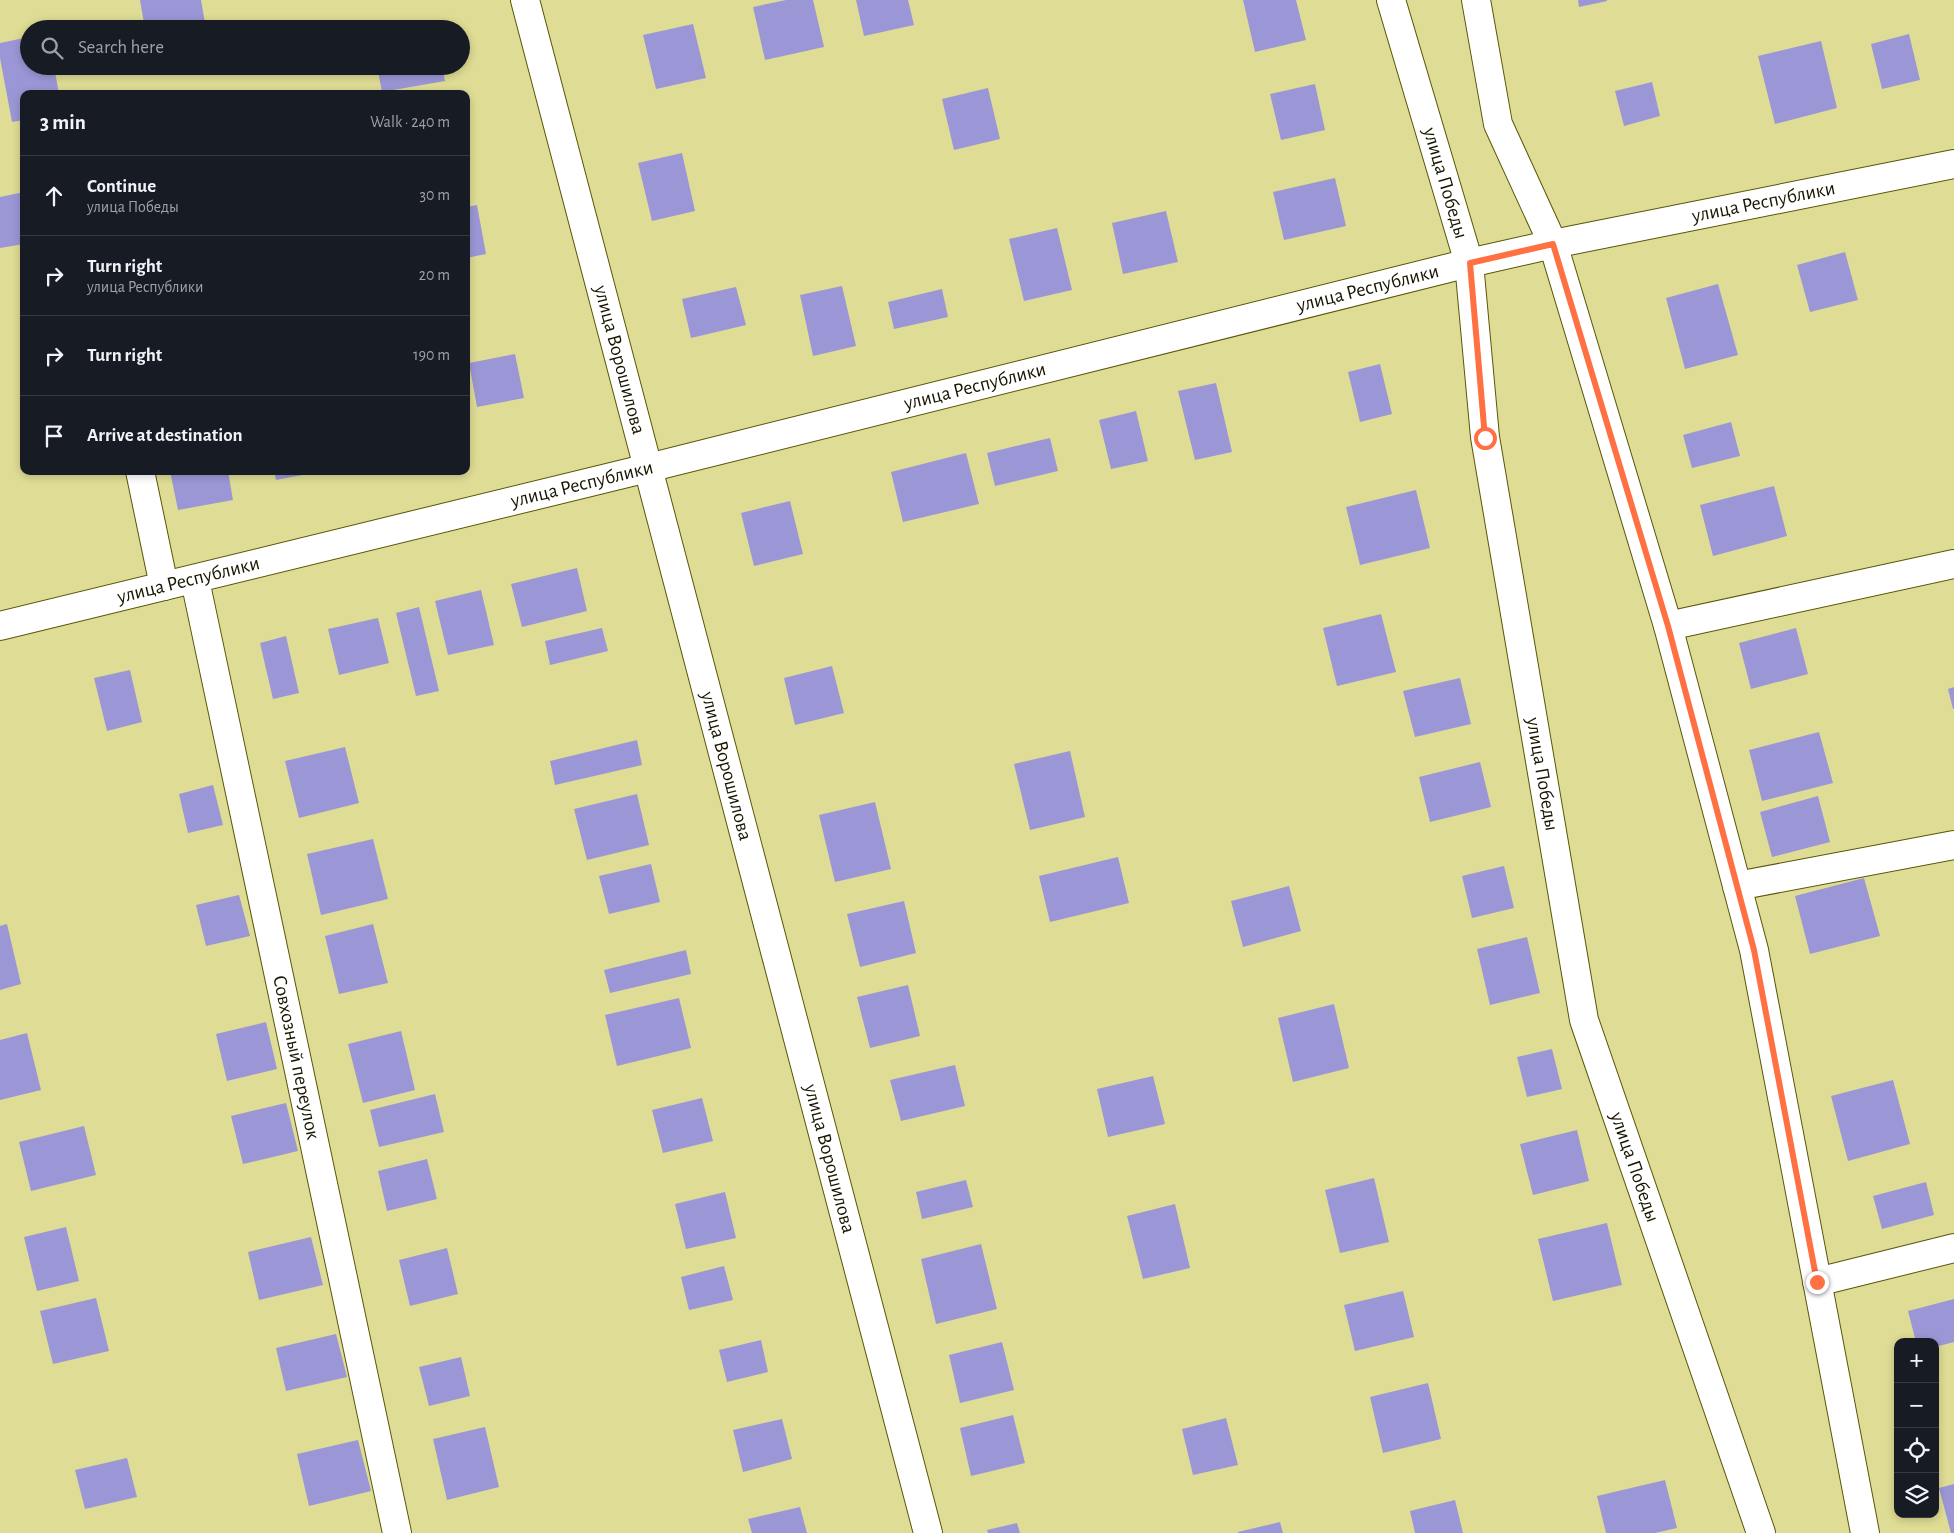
<!DOCTYPE html>
<html lang="en">
<head>
<meta charset="utf-8">
<style>
	:root { --surface:#171b24; --page:#242831; --text:#f1f3f6; --muted:#9ea1a6; --line:#363941 }
	body { margin:0; font-family:"Alegreya Sans",sans-serif; background:var(--page); color:var(--text) }
	.controls { position:absolute; right:15px; bottom:15px; display:grid; overflow:hidden; border-radius:10px; box-shadow:0 2px 8px #0003 }
	.controls button { width:45px; height:45px; display:grid; place-items:center; padding:0; border:0; border-bottom:1px solid var(--line); background:var(--surface); color:var(--text); font:25px sans-serif }
	.stop { position:absolute; width:15px; height:15px; margin:-11px; border:4px solid #ff7043; border-radius:50%; background:#fff }
	.stop.end { background:#ff7043; border-color:#fff; box-shadow:0 1px 5px #0008 }
	.list { margin:0; padding:0; list-style:none }
	h2 { display:flex; justify-content:space-between; align-items:center; height:65px; margin:0; padding:0 20px; font-size:21px }
	h2 small { font-size:16px; font-weight:400; color:var(--muted) }
	.list li { display:grid; grid-template-columns:32px 1fr auto; gap:15px; align-items:center; box-sizing:border-box; height:80px; padding:0 20px; border-top:1px solid var(--line) }
	.list b { display:block; font-size:19px; white-space:nowrap }
	.list p { margin:0; font-size:16px; white-space:nowrap; color:var(--muted) }
	.list em { font-size:16px; font-style:normal; color:var(--muted) }
	.icon { flex:none; width:28px; height:28px; fill:none; stroke:currentColor; stroke-width:2; stroke-linecap:round; stroke-linejoin:round }
	.map { position:relative; flex:none; width:1954px; height:1533px; overflow:hidden }
	.search { position:absolute; background:var(--surface); box-shadow:0 2px 8px #0003; left:20px; top:20px; width:450px; height:55px; display:flex; align-items:center; gap:12px; box-sizing:border-box; padding:0 18px; border-radius:28px; color:var(--muted); font-size:19px }
	.panel { position:absolute; background:var(--surface); box-shadow:0 2px 8px #0003; left:20px; top:90px; width:450px; height:385px; border-radius:10px }
	.map>svg:first-child { display:block }
</style>
</head>
<body>
<div class="map">
<svg width="1954" height="1533" viewBox="0 0 1954 1533">
	<rect width="100%" height="100%" fill="#dfdc95"/>
	<path fill="#9b97d6" d="M140,0H201L206,29H145Z
		M786,0H813L824,47L765,60L753,7Z
		M856,0H908L914,25L864,36Z
		M1243,0H1296L1306,40L1255,52Z
		M1578,0H1607V1L1579,7Z
		M693,24L706,78L656,89L643,35Z
		M1909,34L1920,80L1882,89L1871,44Z
		M29,37V66H54L59,94H24V120L12,122L0,58V43Z
		M1821,41L1837,108L1775,124L1758,56Z
		M377,66H442L445,81L382,92Z
		M1652,82L1660,116L1624,126L1615,91Z
		M1315,84L1325,130L1281,140L1270,94Z
		M988,88L1000,139L954,150L942,99Z
		M682,153L695,211L652,221L638,163Z
		M1335,178L1346,226L1284,240L1273,192Z
		M24,192V244L0,248V197Z
		M477,205L486,254L466,258V207Z
		M1166,211L1178,262L1123,274L1112,223Z
		M1057,228L1072,290L1024,301L1009,239Z
		M1845,252L1858,300L1810,312L1797,265Z
		M1718,284L1738,355L1685,369L1666,298Z
		M842,286L856,346L813,356L800,295Z
		M736,287L746,325L691,338L682,299Z
		M942,289L948,317L894,329L888,302Z
		M515,354L524,398L477,407L469,363Z
		M1380,364L1392,414L1360,422L1348,372Z
		M1216,383L1232,452L1195,460L1178,391Z
		M1136,411L1148,461L1111,469L1099,420Z
		M1731,422L1740,456L1692,468L1683,435Z
		M1050,438L1058,471L995,486L987,453Z
		M966,453L979,504L903,522L891,472Z
		M170,471H228L233,500L178,510Z
		M274,471H318V472L276,480Z
		M1774,486L1787,536L1713,556L1700,505Z
		M1416,490L1430,548L1360,565L1346,507Z
		M790,501L803,554L754,566L741,513Z
		M577,568L587,611L522,627L511,584Z
		M481,590L494,645L448,655L435,601Z
		M419,607L439,691L416,696L396,613Z
		M1381,614L1396,672L1337,686L1323,628Z
		M378,618L389,663L339,675L328,629Z
		M602,628L608,651L550,665L545,641Z
		M1796,628L1808,674L1751,689L1739,643Z
		M286,636L299,693L273,699L260,643Z
		M832,666L844,713L795,725L784,678Z
		M130,670L142,722L107,731L94,678Z
		M1460,678L1471,724L1415,737L1403,691Z
		M1954,687V709H1953L1948,689Z
		M1819,732L1833,783L1762,801L1749,750Z
		M637,740L642,765L555,785L550,761Z
		M345,747L359,803L299,818L285,761Z
		M1070,751L1085,817L1030,830L1014,764Z
		M1480,762L1491,807L1430,822L1419,777Z
		M213,785L223,825L188,833L179,794Z
		M637,794L649,845L587,860L574,809Z
		M1818,796L1830,842L1772,857L1760,812Z
		M875,802L891,869L835,882L819,815Z
		M373,839L388,899L321,915L307,854Z
		M1118,857L1129,903L1050,922L1039,876Z
		M651,864L660,902L609,914L599,876Z
		M1504,866L1514,908L1472,918L1462,876Z
		M1864,878L1880,936L1810,954L1795,896Z
		M1289,886L1301,931L1243,947L1231,901Z
		M239,895L250,936L206,946L196,905Z
		M904,901L916,953L860,967L847,914Z
		M7,924L21,984L0,990V926Z
		M373,924L388,983L339,994L325,936Z
		M1527,937L1540,993L1490,1005L1477,949Z
		M686,950L691,974L610,993L604,970Z
		M908,985L920,1036L870,1048L857,997Z
		M679,998L691,1048L617,1066L605,1015Z
		M1334,1004L1349,1068L1293,1082L1278,1018Z
		M266,1022L277,1069L227,1081L216,1034Z
		M401,1031L415,1090L363,1103L348,1044Z
		M27,1033L41,1090L0,1100V1040Z
		M1552,1049L1562,1089L1527,1097L1517,1057Z
		M955,1065L965,1106L901,1121L890,1080Z
		M1153,1076L1165,1124L1108,1137L1097,1089Z
		M1893,1080L1910,1144L1848,1161L1831,1096Z
		M435,1094L444,1132L379,1147L370,1110Z
		M702,1098L713,1141L663,1153L652,1110Z
		M286,1103L298,1151L243,1164L231,1116Z
		M84,1126L96,1175L31,1191L19,1142Z
		M1577,1130L1589,1181L1533,1195L1520,1144Z
		M427,1159L437,1199L387,1211L378,1171Z
		M1374,1178L1389,1242L1340,1253L1325,1190Z
		M966,1180L973,1207L922,1219L916,1192Z
		M1926,1182L1934,1215L1882,1229L1873,1196Z
		M725,1192L736,1238L686,1249L675,1204Z
		M1175,1204L1190,1268L1143,1279L1127,1216Z
		M1607,1223L1622,1285L1553,1301L1538,1239Z
		M66,1227L79,1281L37,1291L24,1237Z
		M311,1237L323,1285L259,1300L248,1252Z
		M981,1244L997,1309L936,1324L921,1259Z
		M447,1248L458,1294L410,1306L399,1260Z
		M724,1266L733,1300L689,1310L681,1277Z
		M1403,1291L1414,1337L1355,1351L1344,1305Z
		M96,1298L109,1351L53,1364L40,1311Z
		M1954,1299V1342L1935,1347V1342H1916L1908,1311Z
		M336,1334L347,1377L286,1391L276,1348Z
		M761,1340L768,1372L727,1382L719,1350Z
		M1002,1342L1014,1390L960,1403L949,1355Z
		M461,1357L470,1396L429,1406L419,1367Z
		M1428,1383L1441,1439L1383,1453L1370,1397Z
		M1013,1415L1025,1463L971,1476L960,1428Z
		M1226,1418L1238,1465L1193,1475L1182,1429Z
		M782,1419L792,1459L743,1472L733,1430Z
		M485,1427L499,1487L447,1500L433,1439Z
		M358,1440L371,1491L309,1506L297,1454Z
		M127,1458L137,1497L85,1509L75,1470Z
		M1665,1480L1677,1528L1655,1533H1606L1597,1496Z
		M1954,1484V1533H1951L1939,1488Z
		M1455,1500L1463,1533H1415L1410,1511Z
		M800,1507L807,1533H752L748,1519Z
		M1280,1522L1283,1533H1238V1532Z
		M1017,1523L1020,1533H988L987,1530Z"/>
	<g fill="none" stroke-linecap="round" stroke-linejoin="round">
		<defs>
			<g id="minor">
				<path id="s1" d="M525,0L928,1533"/>
				<path id="s2" d="M1391,0L1469,263L1485,437L1584,1020L1761,1533"/>
				<path d="M1476,0L1498,124L1553,244L1668,626L1754,950L1865,1533"/>
				<path d="M140,471L164,586"/>
				<path id="s3" d="M195,580L397,1533"/>
				<path id="s4" d="M0,626L648,468L1469,263L1553,244L1954,164"/>
				<path d="M1668,626L1954,564"/>
				<path d="M1737,886L1954,845"/>
				<path d="M1817,1282L1954,1248"/>
			</g>
		</defs>
		<use href="#minor" stroke="#595607" stroke-width="30"/>
		<use href="#minor" stroke="#fff" stroke-width="28"/>
	</g>
	<g fill="none" stroke-linecap="round" stroke-linejoin="round">
		<path stroke="#ff7043" stroke-width="6" d="M1485,438L1470,263L1553,244L1668,626L1754,950L1817,1282"/>
	</g>
	<g text-anchor="middle" dominant-baseline="central" stroke-width="4" stroke-linejoin="round" paint-order="stroke">
		<g font-size="20" fill="#181600" stroke="#fcfbd8">
			<text stroke="none"><textPath href="#s2" startOffset="191">улица Победы</textPath></text>
			<text stroke="none"><textPath href="#s4" startOffset="1814">улица Республики</textPath></text>
			<text stroke="none"><textPath href="#s4" startOffset="1409">улица Республики</textPath></text>
			<text stroke="none"><textPath href="#s1" startOffset="372">улица Ворошилова</textPath></text>
			<text stroke="none"><textPath href="#s4" startOffset="1004">улица Республики</textPath></text>
			<text stroke="none"><textPath href="#s4" startOffset="599">улица Республики</textPath></text>
			<text stroke="none"><textPath href="#s4" startOffset="194">улица Республики</textPath></text>
			<text stroke="none"><textPath href="#s1" startOffset="792">улица Ворошилова</textPath></text>
			<text stroke="none"><textPath href="#s2" startOffset="791">улица Победы</textPath></text>
			<text stroke="none"><textPath href="#s3" startOffset="488">Совхозный переулок</textPath></text>
			<text stroke="none"><textPath href="#s1" startOffset="1198">улица Ворошилова</textPath></text>
			<text stroke="none"><textPath href="#s2" startOffset="1196">улица Победы</textPath></text>
		</g>
	</g>
</svg>
<div class="controls">
<button>+</button>
<button>−</button>
<button><svg class="icon" aria-label="locate" viewBox="0 0 24 24"><circle cx="12" cy="12" r="6"/><path d="M12 2v4M12 18v4M2 12h4M18 12h4"/></svg></button>
<button><svg class="icon" aria-label="layers" viewBox="0 0 24 24"><path d="M12 4l9 5-9 5-9-5zM3 14l9 5 9-5"/></svg></button>
</div>
<div class="stop" style="left:1485px;top:438px"></div>
<div class="stop end" style="left:1817px;top:1282px"></div>
<div class="search"><svg class="icon" aria-label="search" viewBox="0 0 24 24"><circle cx="10" cy="10" r="6"/><path d="M15 15l6 6"/></svg>Search here</div>
<section class="panel">
<h2>3 min<small>Walk · 240 m</small></h2>
<ul class="list">
<li><svg class="icon" aria-label="ahead" viewBox="0 0 24 24"><path d="M12 20V5M6 11l6-6 6 6"/></svg><div><b>Continue</b><p>улица Победы</p></div><em>30 m</em></li>
<li><svg class="icon" aria-label="right" viewBox="0 0 24 24"><path d="M7 20v-9h11M14 6l5 5-5 5"/></svg><div><b>Turn right</b><p>улица Республики</p></div><em>20 m</em></li>
<li><svg class="icon" aria-label="right" viewBox="0 0 24 24"><path d="M7 20v-9h11M14 6l5 5-5 5"/></svg><div><b>Turn right</b></div><em>190 m</em></li>
<li><svg class="icon" aria-label="arrive" viewBox="0 0 24 24"><path d="M6 21V4h12l-3 4 3 4H6"/></svg><div><b>Arrive at destination</b></div></li>
</ul>
</section>
</div>
</body>
</html>
